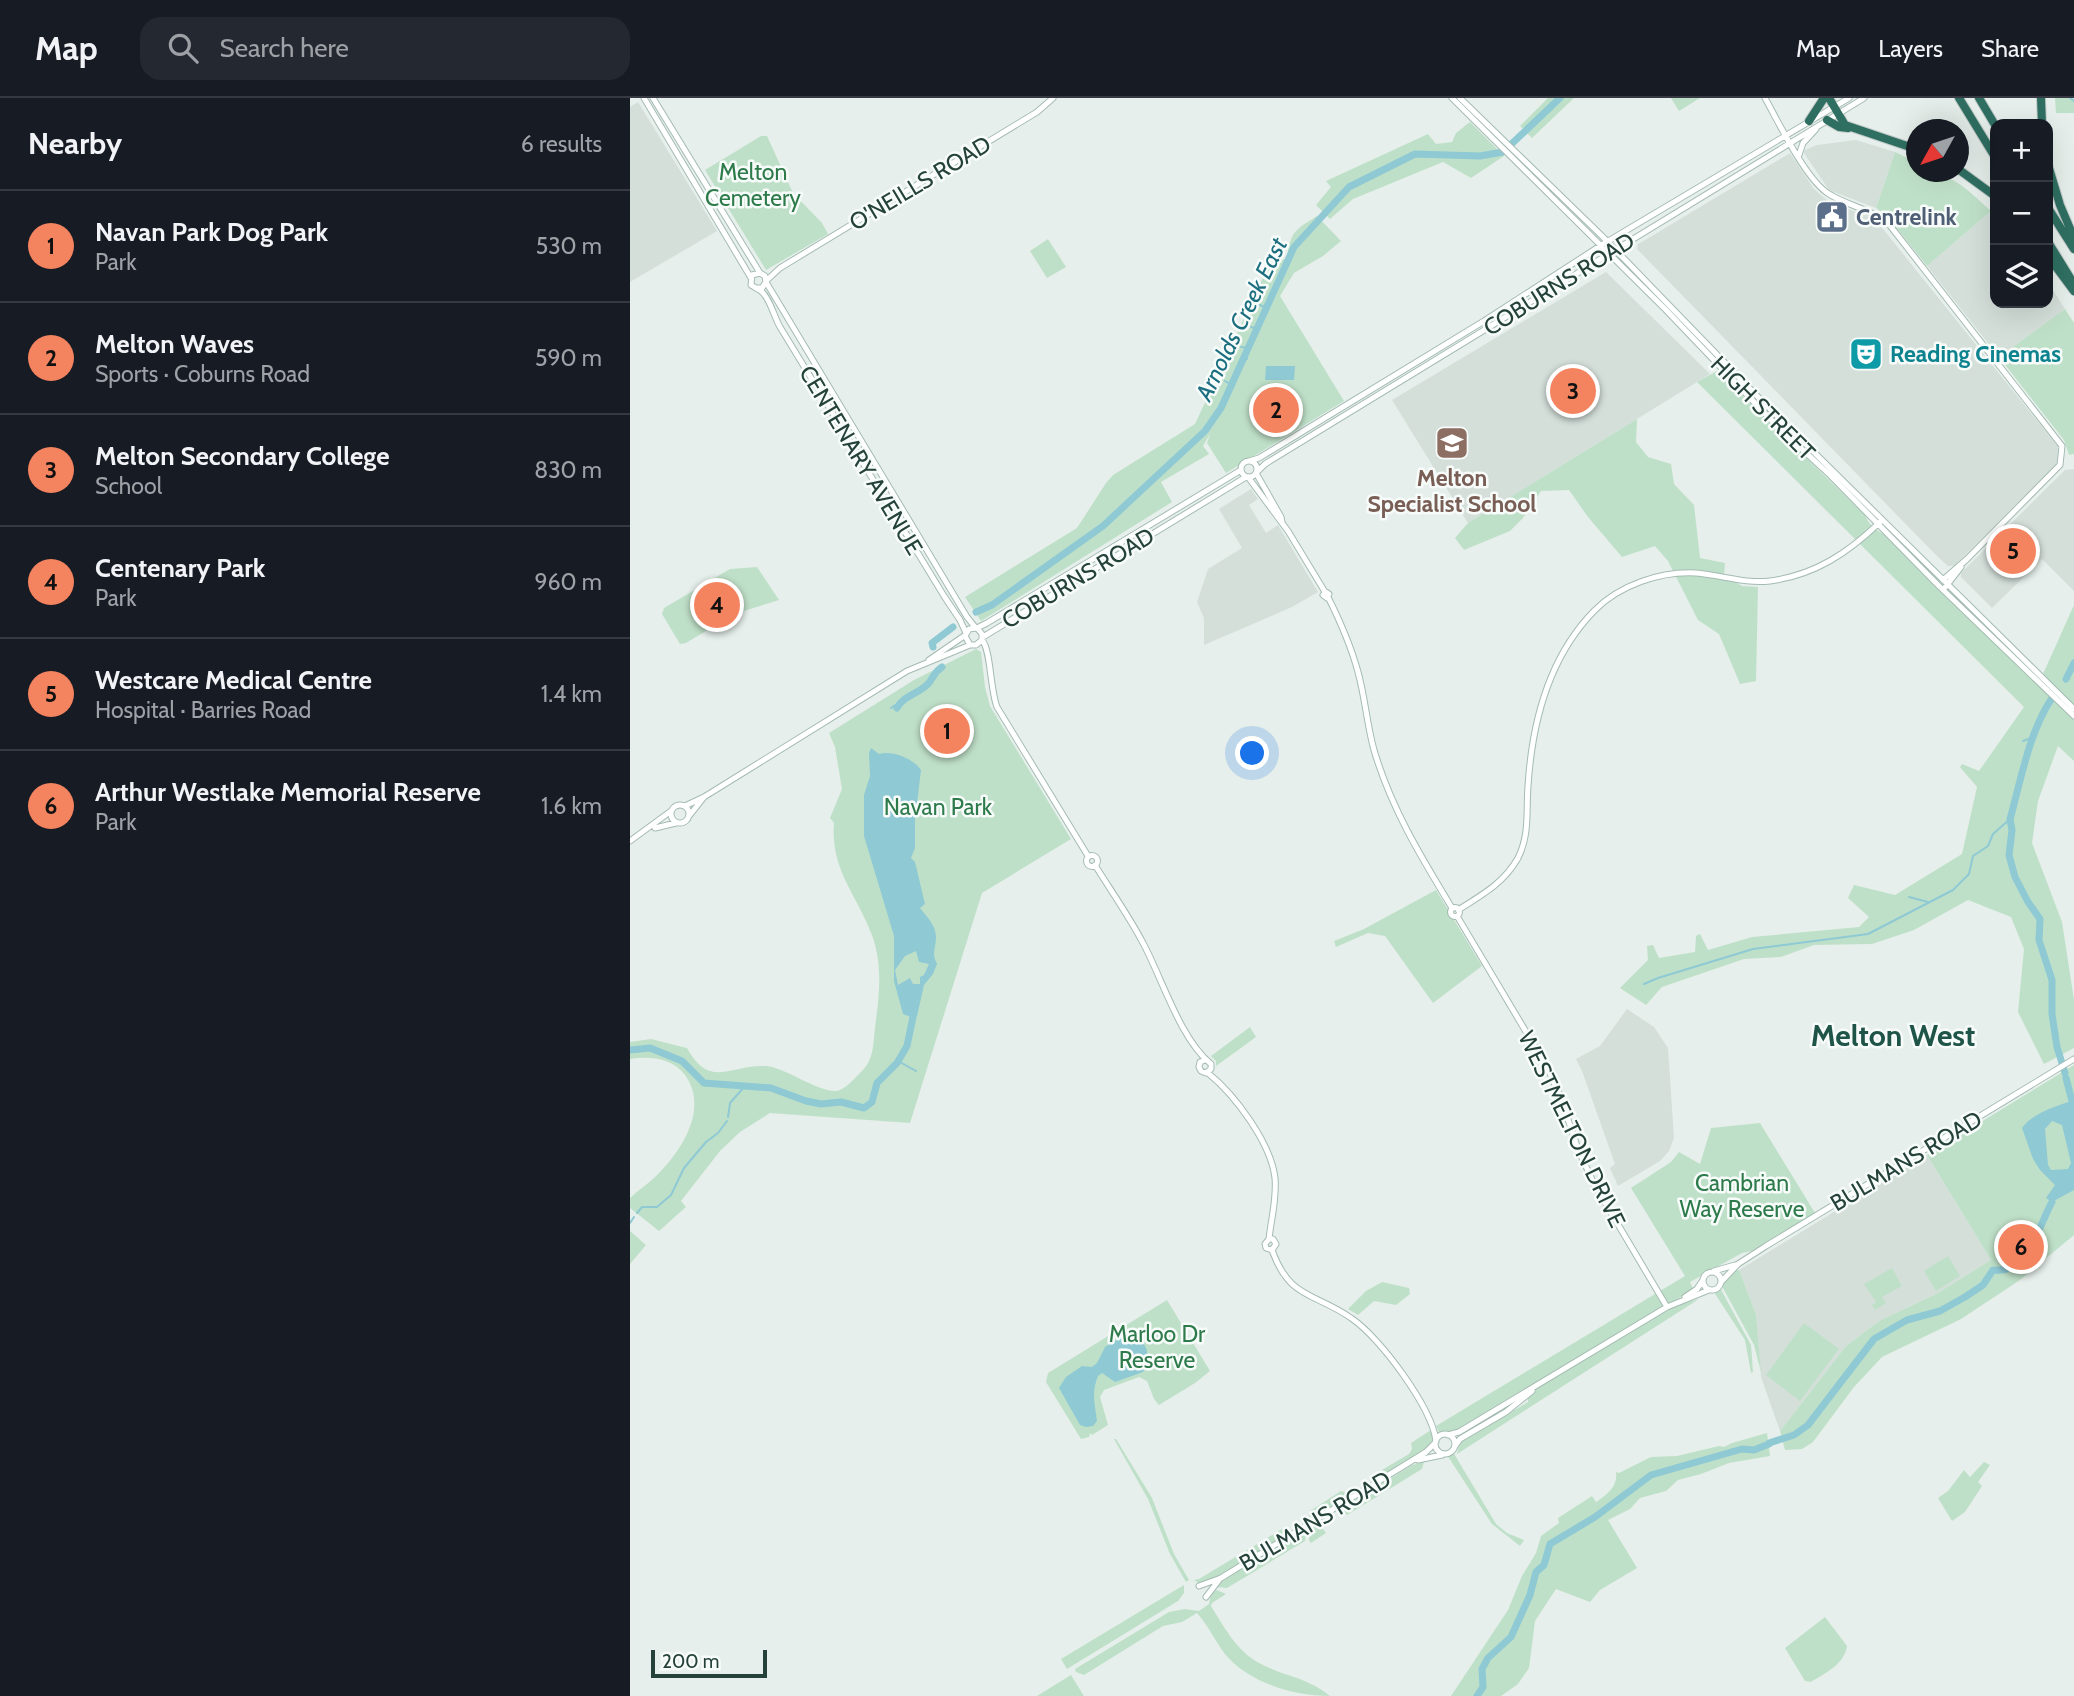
<!DOCTYPE html>
<html lang="en">
<head>
<meta charset="utf-8">
<style>
	:root { --surface:#171b24; --page:#242831; --text:#f1f3f6; --muted:#9ea1a6; --line:#363941; --accent:#f4845f }
	body { margin:0; font-family:Cabin,sans-serif; background:var(--page); color:var(--text) }
	.controls { position:absolute; right:21px; top:21px; display:grid; overflow:hidden; border-radius:14px; box-shadow:0 7px 28px #0002 }
	.controls button { width:63px; height:63px; display:grid; place-items:center; padding:0; border:0; border-bottom:2px solid var(--line); background:var(--surface); color:var(--text); font:35px sans-serif }
	.compass { position:absolute; left:1276px; top:21px; width:63px; height:63px; border-radius:50%; background:var(--surface); box-shadow:0 7px 28px #0002; rotate:230deg }
	.scale { position:absolute; left:21px; bottom:18px; width:116px; box-sizing:border-box; padding-left:7px; border:4px solid #24423a; border-top:0; font-size:19px; line-height:24px; white-space:nowrap; color:#24423a; -webkit-text-stroke:5px #f7fbf9; paint-order:stroke }
	.you { position:absolute; left:623px; top:656px; width:24px; height:24px; margin:-18px; border:5px solid #fff; border-radius:50%; background:#1a73e8; box-shadow:0 0 0 10px #1a73e833 }
	.badge { display:grid; place-items:center; width:46px; height:46px; border-radius:50%; background:var(--accent); color:#111; font-size:23px; font-weight:700 }
	.pin { position:absolute; translate:-50% -50%; border:4px solid #fff; box-shadow:0 2px 7px #0006 }
	.list { margin:0; padding:0; list-style:none }
	h2 { display:flex; justify-content:space-between; align-items:center; height:91px; margin:0; padding:0 28px; font-size:30px }
	h2 small { font-size:23px; font-weight:400; color:var(--muted) }
	.list li { display:grid; grid-template-columns:46px 1fr auto; gap:21px; align-items:center; box-sizing:border-box; height:112px; padding:0 28px; border-top:2px solid var(--line) }
	.list b { display:block; font-size:26px; white-space:nowrap }
	.list p { margin:0; font-size:23px; white-space:nowrap; color:var(--muted) }
	.list em { font-size:23px; font-style:normal; color:var(--muted) }
	.icon { flex:none; width:38px; height:38px; fill:none; stroke:currentColor; stroke-width:2; stroke-linecap:round; stroke-linejoin:round }
	.map { position:relative; flex:none; width:1444px; height:1598px; overflow:hidden }
	header { display:flex; align-items:center; gap:42px; box-sizing:border-box; height:98px; padding:0 35px; background:var(--surface); border-bottom:2px solid var(--line) }
	header strong { font-size:33px }
	nav { display:flex; gap:38px; margin-inline-start:auto; font-size:24px }
	.search { width:490px; height:63px; background:var(--page); display:flex; align-items:center; gap:18px; box-sizing:border-box; padding:0 24px; border-radius:21px; color:var(--muted); font-size:26px }
	main { display:flex }
	aside { flex:1; background:var(--surface) }
	.map>svg:first-child { display:block }
</style>
</head>
<body>
<header>
<strong>Map</strong>
<div class="search"><svg class="icon" aria-label="search" viewBox="0 0 24 24"><circle cx="10" cy="10" r="6"/><path d="M15 15l6 6"/></svg>Search here</div>
<nav><a>Map</a><a>Layers</a><a>Share</a></nav>
</header>
<main>
<aside>
<h2>Nearby<small>6 results</small></h2>
<ul class="list">
<li><span class="badge">1</span><div><b>Navan Park Dog Park</b><p>Park</p></div><em>530 m</em></li>
<li><span class="badge">2</span><div><b>Melton Waves</b><p>Sports · Coburns Road</p></div><em>590 m</em></li>
<li><span class="badge">3</span><div><b>Melton Secondary College</b><p>School</p></div><em>830 m</em></li>
<li><span class="badge">4</span><div><b>Centenary Park</b><p>Park</p></div><em>960 m</em></li>
<li><span class="badge">5</span><div><b>Westcare Medical Centre</b><p>Hospital · Barries Road</p></div><em>1.4 km</em></li>
<li><span class="badge">6</span><div><b>Arthur Westlake Memorial Reserve</b><p>Park</p></div><em>1.6 km</em></li>
</ul>
</aside>
<div class="map">
<svg width="1444" height="1598" viewBox="0 0 1444 1598">
	<rect width="100%" height="100%" fill="#e6efeb"/>
	<path fill="#d4dfda" d="M8,4L87,133L0,184V9Z
		M1226,42L1265,54L1246,110L1199,92L1174,55L1175,52L1187,47Z
		M1160,55L1184,91L1199,104L1243,120L1249,126L1428,349L1427,366L1324,468H1318L1305,456L1007,151L1008,146L1017,141Z
		M1361,113L1365,117V205H1418V184L1435,211L1369,259L1297,168Z
		M976,174L1080,276L838,425L762,302Z
		M1444,371V493L1412,461L1362,510L1331,479V475L1435,372Z
		M621,391L628,401L619,407L636,435L648,427L688,494L662,509L574,547V520L567,504L578,471L612,450L589,411Z
		M997,911L1024,929L1038,950L1044,1040L1039,1053L1030,1063L988,1088L980,1070L985,1066L952,973L946,961L970,948Z
		M1297,1057L1361,1162L1306,1196L1249,1223L1216,1248L1150,1333L1131,1279L1126,1216L1109,1172Z"/>
	<path fill="#bfe0c8" d="M918,0H944L902,40L890,28Z
		M1041,0H1070L1049,13Z
		M1425,0H1444V15H1426Z
		M840,24L874,58L841,80L813,64L723,101L700,121L686,107L701,89L696,83L798,36L806,46L822,44L826,35Z
		M131,38H137L163,95L192,125L198,136L136,172L75,72Z
		M1265,54L1286,64V74C1323,74 1335,90 1361,113L1297,168L1257,118L1246,110Z
		M687,118L711,143L693,158L664,175L650,198L714,303L596,375L577,345L580,336L573,348L579,356L531,384L542,404L351,523L335,499L447,430L476,385L483,377L565,326L636,173L657,159C661,133 665,132 687,118Z
		M418,141L436,169L417,180L400,153Z
		M1435,211L1444,225V356L1439,357L1434,342L1369,259Z
		M1087,273L1235,417C1241,431 1248,432 1260,440L1409,585L1444,507V663L1428,648L1408,703L1402,745L1432,824L1444,902V950L1414,966L1388,914L1394,851L1381,819L1338,802L1284,832L1242,846L1184,847L1151,859L1114,861L1032,889L1016,907L990,890L1018,862L1017,848L1023,847L1029,860L1065,854L1066,838L1070,836L1078,852L1122,839L1229,829L1239,819L1218,800L1224,787L1265,797L1332,756L1347,689L1330,669L1332,666L1349,673L1394,609L1067,284Z
		M1007,321L1006,344L1018,359L1041,366L1044,386L1064,407L1070,460L1095,465L1094,477L1112,488L1128,489L1126,583L1110,586L1089,536L1068,522L1038,463L1025,448L992,459L958,419L939,392L911,393L893,420L880,433L834,452L825,440L838,425Z
		M127,469L149,502L104,516L56,545L50,546L32,516L34,510L100,471Z
		M346,551L351,554L355,589L360,608L441,741L352,795L280,1025L140,1015L110,1034L90,1053L51,1103L56,1109L29,1133L0,1110V1100C8,1092 17,1087 25,1079C50,1055 80,1011 55,977C42,960 20,958 0,961V944L21,941L57,950C80,992 100,966 136,968C154,969 188,994 206,993C215,992 224,981 231,974C244,962 243,947 245,930C249,899 253,870 243,840C229,799 200,773 204,725L200,720L212,691L205,649L199,635L284,582Z
		M806,792L852,868L803,905L755,838L738,835L706,849L704,843L734,831Z
		M620,929L626,939L586,968V963L581,958Z
		M1444,967V1137L1390,1182L1331,1221L1252,1259L1224,1289L1183,1344L1172,1351L1155,1352L1150,1333L1216,1248L1249,1223L1306,1196L1361,1162L1297,1057Z
		M1130,1025L1185,1115L1126,1152L1112,1155L1060,1184L1063,1191L1007,1227L1045,1208L1069,1201L827,1356L829,1347L833,1342L898,1304V1296L830,1332L810,1336L806,1328L1055,1178L1001,1090L1041,1064L1049,1054L1070,1066L1081,1030Z
		M0,1133L16,1147L0,1166Z
		M1318,1158L1330,1178L1306,1193L1294,1173Z
		M1262,1170L1272,1188L1252,1199L1256,1205L1245,1212L1242,1207L1246,1204L1234,1186Z
		M1109,1172L1126,1216L1131,1274L1124,1247L1093,1190L1094,1179L1099,1173Z
		M752,1184L779,1190L780,1196L766,1207L744,1203L728,1217L718,1211L736,1193Z
		M1089,1188L1121,1247L1123,1274L1121,1275L1115,1242L1082,1191Z
		M537,1202L580,1273L565,1285L529,1307L524,1301L517,1283L509,1279L474,1292L470,1299L478,1327L462,1337L460,1335L459,1339L451,1341L416,1284L418,1275Z
		M1174,1225L1209,1251L1170,1303L1136,1277Z
		M801,1332L803,1340L799,1351L751,1379L752,1372L779,1356L782,1351L781,1345Z
		M1137,1335L1140,1358L1099,1365L1071,1376L1048,1382L1036,1393L1010,1400L1000,1411L978,1422L1007,1470L970,1492L960,1504L926,1491L905,1523L899,1570L888,1586L871,1598H821L878,1512L892,1478L906,1455L911,1438L929,1425L928,1420L962,1398L966,1404C978,1396 988,1388 986,1374L989,1375L1021,1359L1047,1358L1089,1348L1094,1349L1102,1345Z
		M484,1341H486L522,1400L544,1456L559,1482L556,1484L540,1456L518,1401Z
		M823,1354L866,1426L877,1435L894,1442L890,1448L862,1426L817,1357Z
		M794,1364L792,1371L717,1417L710,1414V1411L782,1367Z
		M1354,1364L1360,1367L1348,1384L1352,1388L1335,1414L1322,1423L1308,1400L1318,1393L1334,1372L1340,1379Z
		M711,1393L723,1397L677,1425L680,1413Z
		M689,1425L696,1435L681,1445L679,1442L680,1431Z
		M657,1428L659,1433L656,1438L582,1482L570,1486L564,1482L569,1481Z
		M672,1434L676,1435L675,1443L597,1490L587,1489L590,1484Z
		M554,1487V1495L548,1503L437,1571L431,1561Z
		M587,1492L596,1496L582,1505L581,1508C596,1532 608,1556 635,1568C658,1579 680,1581 700,1598C664,1598 619,1585 595,1556C585,1543 578,1527 567,1515L552,1524L533,1528L454,1577L446,1574L445,1571L539,1514L555,1511L569,1513L579,1506L581,1496Z
		M1195,1519L1217,1548C1214,1567 1195,1575 1181,1584L1175,1583L1155,1550Z
		M441,1577L454,1598H407Z"/>
	<path fill="#8ec9d4" fill-rule="evenodd" d="M636,268H665L664,282H635Z
		M241,650L249,656C262,652 284,661 291,672L285,722V750L281,760L285,764L295,806L290,810C296,818 306,827 306,839C306,850 301,855 307,866L303,876L294,887L287,918L281,919L273,916L264,883V838L234,738V697L240,678L239,655ZM286,853L289,864L299,866L294,877L290,879V886H283L280,880L268,887L265,872L275,858Z
		M1444,1002V1092L1422,1104L1416,1100L1425,1087L1410,1072L1403,1061L1392,1030C1404,1014 1425,1009 1444,1002ZM1422,1023L1432,1027L1441,1065L1438,1071L1421,1072L1418,1067L1415,1031Z
		M499,1235C518,1244 522,1256 513,1274L485,1284L472,1275L468,1278C461,1295 465,1306 467,1323L463,1328L456,1329L450,1327L429,1290L436,1279L452,1268L462,1269L467,1265L475,1249Z"/>
	<g fill="none" stroke-linecap="round" stroke-linejoin="round">
		<path stroke="#8ec9d4" stroke-width="2" d="M1440,0L1444,3
			M630,207L637,210
			M621,229L627,231
			M611,249L619,250
			M616,256L617,261
			M595,283L602,287
			M261,610L270,604
			M1393,643L1404,639
			M1279,799L1298,804
			M1014,886L1028,880L1123,851L1238,836L1323,792L1339,776L1343,758L1358,748L1363,736L1380,721
			M268,963L286,973
			M98,1019L100,1005L115,988
			M7,1115L12,1109H27L41,1097L54,1070L76,1044L88,1035L97,1023
			M0,1125L4,1119"/>
		<path stroke="#8ec9d4" stroke-width="7" d="M346,514L362,507L473,428L575,333L591,310L664,149L719,89L785,56L850,58L873,54L930,0
			M303,549L302,545L323,529
			M1436,581L1444,565
			M1422,600C1399,634 1391,682 1380,721L1382,732L1379,757L1385,779L1398,804L1410,821L1409,842L1422,882V916L1427,949L1435,975
			M267,610C273,598 288,596 298,586C304,579 304,574 312,569
			M0,952L20,950L52,963L74,985L141,990L176,1003L191,1006L211,1004L234,1010L242,1004L247,985L267,965L277,948L283,919
			M1436,980L1442,1003
			M1139,1345L1164,1337L1178,1327L1244,1241L1277,1222L1310,1213L1335,1199L1353,1187L1363,1172C1398,1177 1409,1127 1422,1104
			M847,1598L853,1589L852,1571L858,1560L881,1539L900,1497L906,1474L914,1467L920,1446L965,1419L1021,1377L1112,1351L1124,1352L1139,1346"/>
		<defs>
			<path id="secondary" d="M14,0L121,180
				M23,0L130,175
				M822,0L1035,211L1148,329L1200,377L1308,487L1444,618
				M830,0L973,139L1129,300L1444,611
				M1135,0C1149,25 1176,82 1199,96C1218,108 1241,111 1258,125L1432,348L1430,367L1337,461L1313,482
				M1169,57L1173,45L1186,31
				M136,183L150,170L407,14L423,0
				M136,184L337,519L345,529
				M126,190H132L136,184L135,178L130,175L122,177L121,187C124,189 128,191 131,193C140,200 144,219 150,229L314,498L330,522L336,535
				M611 371a8 8 0 1 1 16 0a8 8 0 1 1-16 0Z
				M619,363L629,360L854,223L970,148L1219,0
				M627,374L635,366L1234,0
				M626,375L651,419L652,424
				M618,379L658,433L695,494
				M1313,492L1331,469
				M696,494L699,496L697,500L693,497Z
				M698,499C710,523 721,548 728,574C735,599 737,627 744,652C761,710 791,759 822,810
				M347,530L352,536V542L346,547H340L335,538L339,531L347,530L357,525L611,372
				M353,539L616,379
				M352,542C361,552 360,591 367,609L458,758
				M299,562L334,538
				M41 716a9 9 0 1 1 18 0a9 9 0 1 1-18 0Z
				M55,708L74,699L277,573L340,547
				M59,718L74,699
				M25,730L46,725
				M0,743L41,713
				M456.5 763a5.5 5.5 0 1 1 11 0a5.5 5.5 0 1 1-11 0Z
				M465,767C481,793 499,818 513,845C532,880 550,941 581,966V971L576,975L571,973L569,969L570,964L575,962
				M820.5 814a4.5 4.5 0 1 1 9 0a4.5 4.5 0 1 1-9 0Z
				M828,812C852,797 874,785 888,760C900,736 896,713 898,688C902,625 919,559 964,513C989,487 1031,473 1066,475C1091,477 1115,486 1140,483C1185,477 1218,455 1250,424
				M827,818L917,969L930,998L948,1051L964,1086L1037,1209
				M578,975C605,997 641,1045 645,1080C647,1101 641,1121 639,1141L635,1146L636,1150L642,1152L646,1146L643,1141H639
				M642,1152C660,1202 684,1194 721,1220C750,1239 802,1310 806,1343
				M1084,1173L1105,1167
				M1073 1183a9 9 0 1 1 18 0a9 9 0 1 1-18 0Z
				M1092,1183L1108,1166L1136,1148L1444,961
				M1055,1199L1067,1191L1073,1182
				M805 1346a10 10 0 1 1 20 0a10 10 0 1 1-20 0Z
				M818,1337L829,1334L1037,1209L1079,1192
				M825,1348L830,1341L876,1314L902,1293
				M788,1362L812,1357
				M569,1488L591,1480L796,1354L805,1345
				M576,1499L589,1482"/>
			<path id="highway" d="M1199,0L1215,27L1286,51
				M1329,0L1365,59
				M1349,0L1365,27
				M1411,0L1412,26
				M1197,22L1209,29L1218,30
				M1179,23L1194,0
				M1418,67L1430,107L1444,140
				M1328,71L1365,98
				M1418,110L1444,151
				M1418,144L1444,186
				M1418,158L1444,193"/>
		</defs>
		<use href="#secondary" stroke="#a4bbb3" stroke-width="7"/>
		<use href="#highway" stroke="#c2cac8" stroke-width="10"/>
		<use href="#secondary" stroke="#fff" stroke-width="5"/>
		<use href="#highway" stroke="#2f6f62" stroke-width="8"/>
	</g>
	<defs>
		<symbol id="civic-square" viewBox="-11 -11 22 22"><rect x="-9" y="-9" width="18" height="18" rx="4" fill="#5c6f8a" stroke="#f7fbf9"/><path d="M-.6-6.5H3V-4.5H.6V-3L4-1V1h2V6H-6V1h2V-1L-.6-3ZM-1.2 2.5V6h2.4V2.5Z" fill="#fff"/></symbol>
		<symbol id="theatre-square" viewBox="-11 -11 22 22"><rect x="-9" y="-9" width="18" height="18" rx="4" fill="#0f9aa8" stroke="#f7fbf9"/><path d="M-5-5.5Q0-4 5-5.5V0Q5 5 0 6Q-5 5-5 0ZM-3.3-2.5H-1v1.5H-3.3ZM1-2.5H3.3v1.5H1ZM-2.8 1Q0 5.5 2.8 1Z" fill="#fff"/></symbol>
		<symbol id="school-square" viewBox="-11 -11 22 22"><rect x="-9" y="-9" width="18" height="18" rx="4" fill="#8d6e63" stroke="#f7fbf9"/><path d="M0-5L7-2L0 1L-7-2ZM-4 1L0 2.5L4 1V4Q0 6-4 4Z" fill="#fff"/></symbol>
	</defs>
	<g fill-rule="evenodd">
		<use href="#civic-square" x="1183" y="100" width="38" height="38"/>
		<use href="#theatre-square" x="1217" y="237" width="38" height="38"/>
		<use href="#school-square" x="803" y="326" width="38" height="38"/>
	</g>
	<g text-anchor="middle" dominant-baseline="central" stroke-width="5" stroke-linejoin="round" paint-order="stroke">
		<g font-size="23" fill="#2d7a4b" stroke="#f7fbf9">
			<text x="123" y="74">Melton<tspan x="123" dy="26">Cemetery</tspan></text>
			<text x="308" y="709">Navan Park</text>
			<text x="1112" y="1085">Cambrian<tspan x="1112" dy="26">Way Reserve</tspan></text>
			<text x="527" y="1236">Marloo Dr<tspan x="527" dy="26">Reserve</tspan></text>
		</g>
		<g font-size="23" fill="#24423a" stroke="#f7fbf9">
			<text transform="translate(290 85) rotate(-31)">O'NEILLS ROAD</text>
			<text transform="translate(929 186) rotate(-32)">COBURNS ROAD</text>
			<text transform="translate(1133 310) rotate(45)">HIGH STREET</text>
			<text transform="translate(231 362) rotate(59)">CENTENARY AVENUE</text>
			<text transform="translate(448 480) rotate(-31)">COBURNS ROAD</text>
			<text transform="translate(942 1031) rotate(64)">WESTMELTON DRIVE</text>
			<text transform="translate(1276 1063) rotate(-31)">BULMANS ROAD</text>
			<text transform="translate(685 1423) rotate(-31)">BULMANS ROAD</text>
		</g>
		<g font-size="23" font-weight="bold" fill="#4e5e75" stroke="#f7fbf9" text-anchor="start">
			<text x="1226" y="119">Centrelink</text>
		</g>
		<g font-size="23" font-weight="bold" fill="#0d838f" stroke="#f7fbf9" text-anchor="start">
			<text x="1260" y="256">Reading Cinemas</text>
		</g>
		<g font-size="23" font-weight="bold" fill="#785e54" stroke="#f7fbf9">
			<text x="822" y="380">Melton<tspan x="822" dy="26">Specialist School</tspan></text>
		</g>
		<g font-size="24" font-style="italic" fill="#1c6f80" stroke="#f7fbf9">
			<text transform="translate(611 221) rotate(-64)">Arnolds Creek East</text>
		</g>
		<g font-size="30" font-weight="bold" fill="#1f5548" stroke="#f7fbf9">
			<text x="1263" y="937">Melton West</text>
		</g>
	</g>
</svg>
<div class="controls">
<button>+</button>
<button>−</button>
<button><svg class="icon" aria-label="layers" viewBox="0 0 24 24"><path d="M12 4l9 5-9 5-9-5zM3 14l9 5 9-5"/></svg></button>
</div>
<svg class="compass" viewBox="-18 -18 36 36"><path d="M0-13l5 13h-10z" fill="#e53935"/><path d="M0 13l5-13h-10z" fill="#9ea1a6"/></svg>
<div class="scale">200 m</div>
<div class="you"></div>
<div class="pin badge" style="left:317px;top:633px">1</div>
<div class="pin badge" style="left:646px;top:312px">2</div>
<div class="pin badge" style="left:943px;top:293px">3</div>
<div class="pin badge" style="left:87px;top:507px">4</div>
<div class="pin badge" style="left:1383px;top:453px">5</div>
<div class="pin badge" style="left:1391px;top:1149px">6</div>
</div>
</main>
</body>
</html>
